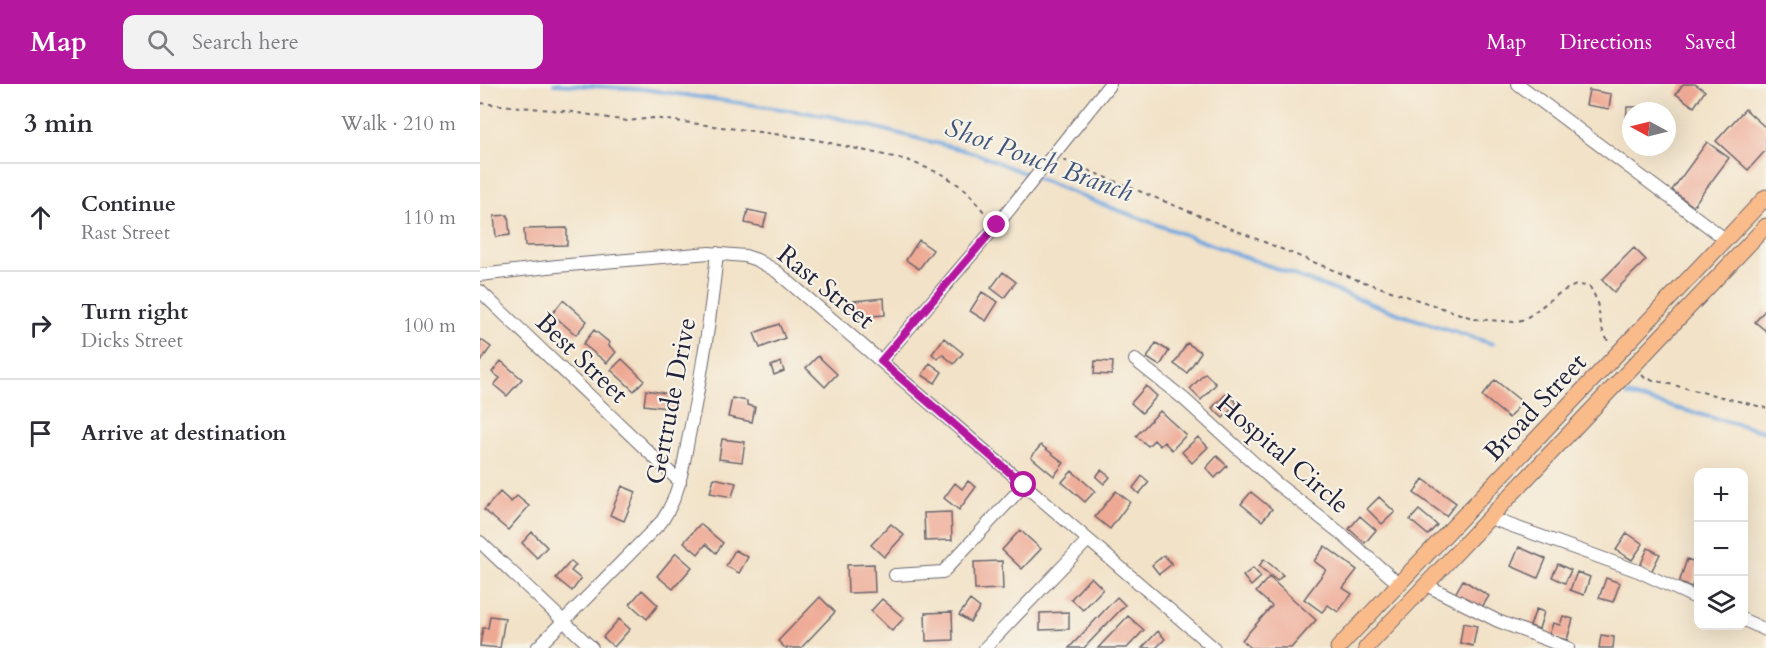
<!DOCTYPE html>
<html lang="en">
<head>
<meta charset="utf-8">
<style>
	:root { --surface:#fff; --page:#f2f2f3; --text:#2b2b33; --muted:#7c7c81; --line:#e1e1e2; --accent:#b5179e }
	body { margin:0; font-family:Cardo,serif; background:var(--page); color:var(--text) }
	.controls { position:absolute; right:18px; bottom:18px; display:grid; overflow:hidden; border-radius:12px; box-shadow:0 6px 24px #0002 }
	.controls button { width:54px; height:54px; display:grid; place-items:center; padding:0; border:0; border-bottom:2px solid var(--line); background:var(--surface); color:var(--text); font:30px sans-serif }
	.compass { position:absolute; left:1142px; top:18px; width:54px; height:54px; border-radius:50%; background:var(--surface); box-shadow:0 6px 24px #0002; rotate:277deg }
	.stop { position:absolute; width:18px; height:18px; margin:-14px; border:4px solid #b5179e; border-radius:50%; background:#fff }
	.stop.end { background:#b5179e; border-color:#fff; box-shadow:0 2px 6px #0008 }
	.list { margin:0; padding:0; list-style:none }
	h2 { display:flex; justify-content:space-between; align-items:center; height:78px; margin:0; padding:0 24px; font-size:26px }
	h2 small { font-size:20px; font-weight:400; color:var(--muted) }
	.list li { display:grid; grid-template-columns:39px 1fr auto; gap:18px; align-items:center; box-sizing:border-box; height:108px; padding:0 24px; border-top:2px solid var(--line) }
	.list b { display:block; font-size:22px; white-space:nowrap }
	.list p { margin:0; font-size:20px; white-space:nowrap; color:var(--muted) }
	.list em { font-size:20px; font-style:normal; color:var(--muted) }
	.icon { flex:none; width:33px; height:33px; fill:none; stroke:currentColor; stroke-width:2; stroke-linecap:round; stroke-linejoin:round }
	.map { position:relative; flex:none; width:1286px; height:564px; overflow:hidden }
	header { display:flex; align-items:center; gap:36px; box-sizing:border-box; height:84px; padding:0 30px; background:var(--accent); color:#fff }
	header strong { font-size:28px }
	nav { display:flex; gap:33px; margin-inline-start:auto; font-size:21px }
	.search { width:420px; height:54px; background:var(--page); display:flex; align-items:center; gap:15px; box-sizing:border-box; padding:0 21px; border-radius:12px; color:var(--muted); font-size:22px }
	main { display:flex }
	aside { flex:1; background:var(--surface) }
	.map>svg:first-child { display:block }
</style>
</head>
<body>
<header>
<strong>Map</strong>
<div class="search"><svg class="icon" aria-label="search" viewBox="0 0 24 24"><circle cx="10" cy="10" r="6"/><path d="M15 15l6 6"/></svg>Search here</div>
<nav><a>Map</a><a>Directions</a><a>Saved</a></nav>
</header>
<main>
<aside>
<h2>3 min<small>Walk · 210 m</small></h2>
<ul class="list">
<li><svg class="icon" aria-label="ahead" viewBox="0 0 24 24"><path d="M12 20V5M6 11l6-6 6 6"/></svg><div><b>Continue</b><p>Rast Street</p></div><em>110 m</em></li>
<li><svg class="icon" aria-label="right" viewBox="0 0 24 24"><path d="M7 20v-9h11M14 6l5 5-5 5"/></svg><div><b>Turn right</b><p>Dicks Street</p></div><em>100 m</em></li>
<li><svg class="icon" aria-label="arrive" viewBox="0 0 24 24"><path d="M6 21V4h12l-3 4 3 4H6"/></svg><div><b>Arrive at destination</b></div></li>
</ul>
</aside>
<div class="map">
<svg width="1286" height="564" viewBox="0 0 1286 564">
	<rect width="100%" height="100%" fill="#f7f3e8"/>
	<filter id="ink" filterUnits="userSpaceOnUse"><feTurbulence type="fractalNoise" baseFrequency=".0167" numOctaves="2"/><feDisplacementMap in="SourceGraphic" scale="12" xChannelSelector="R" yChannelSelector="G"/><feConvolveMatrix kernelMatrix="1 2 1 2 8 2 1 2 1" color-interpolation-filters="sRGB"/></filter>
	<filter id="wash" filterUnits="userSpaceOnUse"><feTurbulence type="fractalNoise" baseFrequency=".008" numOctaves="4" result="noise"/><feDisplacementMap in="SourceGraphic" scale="24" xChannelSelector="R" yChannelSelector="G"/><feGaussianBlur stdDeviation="1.35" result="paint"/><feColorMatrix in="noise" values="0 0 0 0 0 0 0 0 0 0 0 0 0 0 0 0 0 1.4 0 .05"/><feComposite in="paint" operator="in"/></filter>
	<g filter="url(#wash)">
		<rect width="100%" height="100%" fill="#f2e2c7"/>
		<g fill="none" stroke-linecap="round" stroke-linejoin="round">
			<path stroke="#71a6de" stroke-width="4" d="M74,0L163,5L350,32L495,69L616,118L922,231L1013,260
				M1147,311L1286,348"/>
		</g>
		<g id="blocks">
			<path fill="#eea994" d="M1203,0H1215L1225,7L1214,23L1196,10Z
				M1109,6L1131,10L1129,25L1106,21Z
				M1147,23H1163V27H1151V41H1146Z
				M1265,25L1286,44V66L1268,86L1236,57Z
				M1227,58L1249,74L1213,122L1192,106Z
				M268,126L287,130L283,143L265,139Z
				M28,131L30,151L16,153L14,132Z
				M87,144V161L45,162L44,145Z
				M439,156L453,166L439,185L426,176Z
				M1154,164L1166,176L1134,208L1122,196Z
				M523,188L536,198L524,214L511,204Z
				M502,208L518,218L506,237L490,227Z
				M404,214L405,231L376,233L374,217Z
				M83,216L107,237L96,251L72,230Z
				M1286,225V247L1275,238Z
				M299,240L305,254L280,264L274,249Z
				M114,246L130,259L128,261L136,268L127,279L103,260Z
				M464,254L483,269L474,280L462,270L458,275L452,270Z
				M0,255L11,263L0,278Z
				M676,259L689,267L680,282L667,274Z
				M707,259L721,268L707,289L694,280Z
				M338,272L357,290L345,303L326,284Z
				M142,275L164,296L154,307L131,286Z
				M21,277L42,295L27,312L14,301L20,294L12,288Z
				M615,277L633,278L632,291L614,290Z
				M301,278L304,287L294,291L291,282Z
				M450,279L462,288L455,299L442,291Z
				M725,289L736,300L721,316L710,305Z
				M1015,296L1042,318L1029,334L1002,312Z
				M666,302L677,312L662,329L651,319Z
				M166,306L196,311L194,325L164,321Z
				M747,309L757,319L743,334L732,324Z
				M252,314L267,317V321L275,323L272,338L248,333Z
				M680,327L706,351L692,366L684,358L680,362L674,356L668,362L656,352Z
				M718,353L728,363L712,379L702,368Z
				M242,355L265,358L262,378L239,375Z
				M561,361L584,379L574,392L551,373Z
				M737,372L747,382L735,394L726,384Z
				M621,386L630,393L624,400L616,393Z
				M592,387L615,407L605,418L582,398Z
				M662,392L669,398L659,410L653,404Z
				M234,394L256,399L252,413L230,409Z
				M943,395L976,419L966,432L934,409Z
				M488,397L496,403L479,426L464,414L475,399L482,405Z
				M142,402L156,408L144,437L130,431Z
				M636,407L650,418L630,445L615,433Z
				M20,408L31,418L37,412L49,422L28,446L4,426Z
				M771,408L792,425L782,437L761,420Z
				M899,413L915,428L902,440L887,425Z
				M939,426L957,441L948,451L930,436Z
				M471,428L472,456L445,457L444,429Z
				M880,432L896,446L885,459L869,445Z
				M220,440L243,459L236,469L226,460L218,470L204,458Z
				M411,440L424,451L404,473L391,461Z
				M540,446L561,465L542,485L522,466Z
				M52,448L67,463L57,474L42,459Z
				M1147,449L1163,460L1152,476L1136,466Z
				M845,462L877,486L863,504L872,510L858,528L848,521L842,528L824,515L846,486L834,477Z
				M1039,463L1066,475L1058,494L1031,482Z
				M1168,464L1180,470L1171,488L1160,482Z
				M255,466L268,473L259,489L246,482Z
				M196,469L212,483L193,505L177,492Z
				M684,471L692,480L679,490L672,481Z
				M784,475L803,491L797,497L779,482Z
				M1207,475L1218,479L1212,503L1199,499Z
				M91,477L96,481L91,487L101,495L92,507L76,494Z
				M522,477L523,505L495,506L494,478Z
				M394,480L395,508L368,509L367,481Z
				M1078,480L1091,486L1085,499L1072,493Z
				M773,484L781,493L771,502L763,492Z
				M1097,488L1110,493L1104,511L1090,506Z
				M611,493L623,505L603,526L591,515Z
				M789,493L836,536L811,564H771L762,556L792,522L776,508Z
				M1126,494L1140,499L1133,518L1119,514Z
				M983,496L1009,512L1001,525L975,510Z
				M162,506L178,521L167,535L150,520Z
				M340,513L355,528L321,564H305L298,557Z
				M637,513L645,521L604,564H589Z
				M402,515L424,534L412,547L391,527Z
				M490,516L500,524L490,538L479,531Z
				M1056,525L1064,528L1059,545L1050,542Z
				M472,528L473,556L446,557L445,529Z
				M589,528V545L560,546V529Z
				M10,532L25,534L20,564L0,562L3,544H8Z
				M648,532L664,546L647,564H618Z
				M1083,532L1093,535L1087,556L1069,551L1073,539L1080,541Z
				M139,535L150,545L134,563L123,553Z
				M983,539L997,542L993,562L980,559Z
				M678,547L685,555L676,564H662Z
				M1121,551L1134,553L1133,564H1119Z"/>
		</g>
	</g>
	<g filter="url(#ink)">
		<use href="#blocks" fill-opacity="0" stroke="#6b656c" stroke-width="1.5"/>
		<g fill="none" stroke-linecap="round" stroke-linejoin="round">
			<defs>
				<path id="minor" d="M1038,0L1245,155
					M0,191L77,182L229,169L265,172L277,176L296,187L734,564
					M0,207L200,398
					M655,276L704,315L796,399L859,448L919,500
					M401,277L517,141L630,0
					M1010,434L1158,487L1218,515
					M0,458L112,564
					M415,491L463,488L544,401
					M946,501L1018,537L1088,564
					M1264,536L1286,546
					M57,564L182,437C200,410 203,382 209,351C222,291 231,230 237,169
					M505,564L608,456"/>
				<path id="major" d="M858,564L1286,113
					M886,564L1286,142"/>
			</defs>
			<use href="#minor" stroke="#6b656c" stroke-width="14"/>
			<use href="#major" stroke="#6b656c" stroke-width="17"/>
			<path stroke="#6b656c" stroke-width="2" stroke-dasharray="4.5 4.5" stroke-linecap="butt" d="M0,19L92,28L147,37L173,34L332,55L427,76L464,91L486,106L509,134
				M583,76L875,195L995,235L1034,238L1045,235L1081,208L1096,201L1109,202C1124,222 1115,242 1130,259
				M1162,291L1165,294L1286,324"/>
			<use href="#minor" stroke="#fff" stroke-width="12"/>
			<use href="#major" stroke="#fabb8b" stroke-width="15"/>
		</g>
	</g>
	<g fill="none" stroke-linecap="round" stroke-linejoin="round" filter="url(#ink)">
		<path stroke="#b5179e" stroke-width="8" d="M517,141L401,277L544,401"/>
	</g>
	<g text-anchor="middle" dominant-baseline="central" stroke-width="4.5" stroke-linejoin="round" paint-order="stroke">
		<g font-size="26" fill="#22223b" stroke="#f7f3e8">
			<text transform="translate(346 203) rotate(39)">Rast Street</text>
			<text transform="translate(102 274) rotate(44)">Best Street</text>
			<text transform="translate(191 317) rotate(-79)">Gertrude Drive</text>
			<text transform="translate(1055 323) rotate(-47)">Broad Street</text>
			<text transform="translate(803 370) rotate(41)">Hospital Circle</text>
		</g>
		<g font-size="27" font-style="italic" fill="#42577c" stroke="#f7f3e8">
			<text transform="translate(559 76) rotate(20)">Shot Pouch Branch</text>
		</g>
	</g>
</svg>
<div class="controls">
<button>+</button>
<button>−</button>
<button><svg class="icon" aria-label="layers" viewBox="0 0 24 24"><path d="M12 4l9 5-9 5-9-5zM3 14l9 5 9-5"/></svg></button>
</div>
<svg class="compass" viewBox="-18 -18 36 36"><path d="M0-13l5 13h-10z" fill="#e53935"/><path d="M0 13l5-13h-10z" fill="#7c7c81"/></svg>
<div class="stop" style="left:544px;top:401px"></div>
<div class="stop end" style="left:517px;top:141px"></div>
</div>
</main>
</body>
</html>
